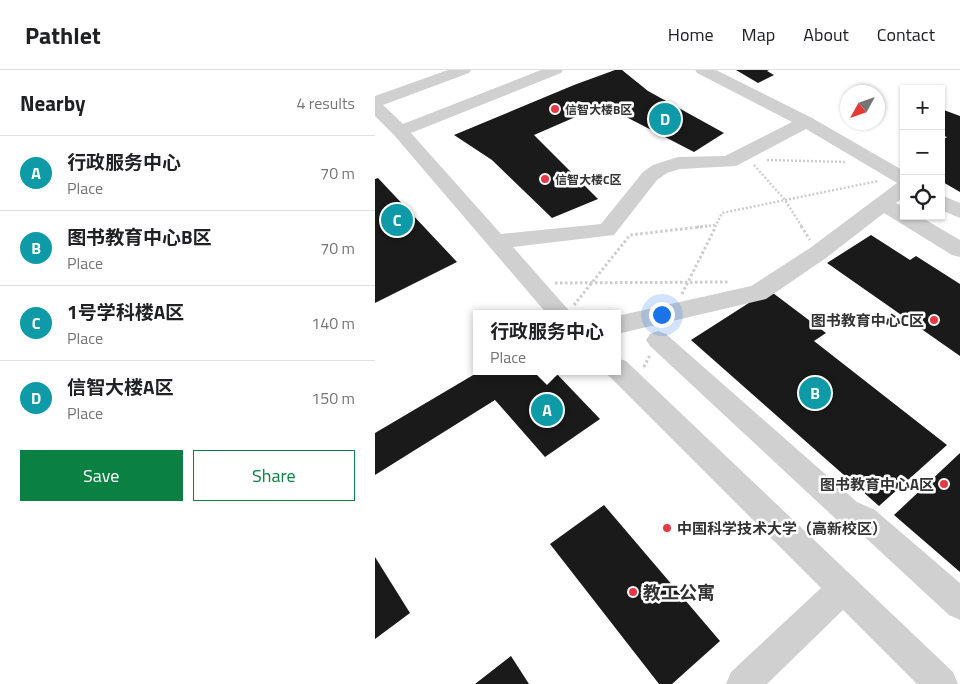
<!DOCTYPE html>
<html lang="en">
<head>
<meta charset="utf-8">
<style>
	:root { --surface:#fff; --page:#f2f2f2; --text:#202124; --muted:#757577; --line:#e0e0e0; --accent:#0b8043 }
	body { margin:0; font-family:"Titillium Web","Noto Sans SC",sans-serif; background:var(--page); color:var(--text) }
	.controls { position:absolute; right:15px; top:15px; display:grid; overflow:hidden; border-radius:0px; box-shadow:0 1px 4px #0004 }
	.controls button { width:45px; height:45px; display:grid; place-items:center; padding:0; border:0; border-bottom:1px solid var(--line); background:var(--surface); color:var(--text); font:25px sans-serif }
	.compass { position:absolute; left:465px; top:15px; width:45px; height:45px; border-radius:50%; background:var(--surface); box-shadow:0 1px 4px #0004; rotate:230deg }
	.you { position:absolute; left:286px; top:244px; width:18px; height:18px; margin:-12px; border:4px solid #fff; border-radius:50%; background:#1a73e8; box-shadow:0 0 0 8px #1a73e833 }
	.badge { display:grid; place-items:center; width:32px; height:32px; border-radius:50%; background:var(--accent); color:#fff; font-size:16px; font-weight:700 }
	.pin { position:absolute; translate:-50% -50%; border:2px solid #fff; box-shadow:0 1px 5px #0006 }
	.popup { position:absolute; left:98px; top:240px; width:148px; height:65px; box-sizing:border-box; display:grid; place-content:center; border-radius:0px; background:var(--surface); filter:drop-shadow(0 1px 4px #0005); font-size:16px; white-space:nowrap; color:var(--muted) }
	.popup b { font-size:19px; color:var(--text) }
	.popup::after { content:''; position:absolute; left:50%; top:100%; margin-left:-10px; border:10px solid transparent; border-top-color:var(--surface) }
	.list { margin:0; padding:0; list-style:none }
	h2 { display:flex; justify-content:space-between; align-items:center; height:65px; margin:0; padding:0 20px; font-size:21px }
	h2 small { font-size:16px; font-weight:400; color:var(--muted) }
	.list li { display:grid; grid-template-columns:32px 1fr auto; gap:15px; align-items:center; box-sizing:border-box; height:75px; padding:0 20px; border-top:1px solid var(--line) }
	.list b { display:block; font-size:19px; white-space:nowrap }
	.list p { margin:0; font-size:16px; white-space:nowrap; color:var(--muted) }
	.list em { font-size:16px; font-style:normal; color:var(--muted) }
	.actions { display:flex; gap:10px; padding:15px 20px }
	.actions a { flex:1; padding:11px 0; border:1px solid var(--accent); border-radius:0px; text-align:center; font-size:18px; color:var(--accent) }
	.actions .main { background:var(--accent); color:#fff }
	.icon { flex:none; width:28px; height:28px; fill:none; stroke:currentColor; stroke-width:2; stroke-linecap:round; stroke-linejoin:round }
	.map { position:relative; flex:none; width:585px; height:614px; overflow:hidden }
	header { display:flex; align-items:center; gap:30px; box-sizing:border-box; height:70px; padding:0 25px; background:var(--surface); border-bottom:1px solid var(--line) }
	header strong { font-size:24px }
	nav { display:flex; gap:28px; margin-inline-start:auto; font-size:18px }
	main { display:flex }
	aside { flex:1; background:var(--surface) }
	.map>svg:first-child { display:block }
</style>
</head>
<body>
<header>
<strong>Pathlet</strong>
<nav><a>Home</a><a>Map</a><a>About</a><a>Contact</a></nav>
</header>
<main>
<aside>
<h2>Nearby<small>4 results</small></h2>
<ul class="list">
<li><span class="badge" style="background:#0f9aa8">A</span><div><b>行政服务中心</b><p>Place</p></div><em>70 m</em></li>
<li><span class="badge" style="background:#0f9aa8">B</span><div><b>图书教育中心B区</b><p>Place</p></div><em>70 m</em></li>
<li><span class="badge" style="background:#0f9aa8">C</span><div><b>1号学科楼A区</b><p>Place</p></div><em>140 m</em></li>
<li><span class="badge" style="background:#0f9aa8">D</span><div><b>信智大楼A区</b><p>Place</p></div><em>150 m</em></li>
</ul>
<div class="actions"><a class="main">Save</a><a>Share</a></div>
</aside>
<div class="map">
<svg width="585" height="614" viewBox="0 0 585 614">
	<rect width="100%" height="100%" fill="#fff"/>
	<path fill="#1a1a1a" d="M240,0H247L273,21L349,63L319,82L228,35L159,65L223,129L177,148L117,90L79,65L199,15Z
		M361,0H394L392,1L399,5L383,13Z
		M566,39L585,46V122L566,111V71L572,67L566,65Z
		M3,108L82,192L0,233V109Z
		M496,165L535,190L541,186L585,214V286L452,193Z
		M394,220L451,263L439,271L572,375L504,436L316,270Z
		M105,301H179L225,349L170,387L120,330L0,405V363Z
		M585,383V502L519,445Z
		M229,435L345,571L297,614H284L175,474Z
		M0,487L35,543L0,569Z
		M136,586L154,614H100Z"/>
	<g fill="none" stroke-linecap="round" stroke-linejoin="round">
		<path stroke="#cdcdcd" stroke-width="2.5" stroke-dasharray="2 2" stroke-linecap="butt" d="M392,90L471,92
			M379,95L410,130L427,157
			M322,157L340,155
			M340,157L347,143L503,111"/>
		<path stroke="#cdcdcd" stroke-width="3" stroke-dasharray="2.5 2.5" stroke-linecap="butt" d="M426,156L435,170
			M180,213L353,212
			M307,224L341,156
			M199,235L255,165L333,156
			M269,297L275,285"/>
		<path fill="#d0d0d0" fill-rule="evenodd" d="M73,0H96L94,3L8,35L28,54L166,0H188L186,3L36,63L126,164L226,154L268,102L278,95L303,87L350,86L417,52L322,3L320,0H341L437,48L529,101V127L521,133L529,137V146H544L585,170V187L577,185L509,143L451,188L391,229L242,264V246L376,216L435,178L522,113L431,59L361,96L305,99L292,103L282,110L239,165L138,177L197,244H172L19,65L0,46V26Z
			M566,125L585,133V148L566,140Z
			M283,261L291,264L482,432L500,440L585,513V550L574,545L480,458L462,450L275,276L271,270L275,264Z
			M242,288L251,291L578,602L583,614H542L468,540L392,614H351L356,602L446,518L233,305L231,301H242Z"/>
	</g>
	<g fill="#e63946" stroke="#fff" stroke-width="2">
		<circle cx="180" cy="39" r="5"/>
		<circle cx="170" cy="109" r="5"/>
		<circle cx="559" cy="250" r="5"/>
		<circle cx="569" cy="414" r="5"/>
		<circle cx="292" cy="458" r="5"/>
		<circle cx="258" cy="522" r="5"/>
	</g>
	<g text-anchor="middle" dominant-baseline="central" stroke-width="5" stroke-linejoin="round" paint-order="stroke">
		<g font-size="12" font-weight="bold" fill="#333" stroke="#fff" text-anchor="start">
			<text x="190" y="39">信智大楼B区</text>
			<text x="180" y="109">信智大楼C区</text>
		</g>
		<g font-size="15" font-weight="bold" fill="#333" stroke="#fff" text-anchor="end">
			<text x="549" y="250">图书教育中心C区</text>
			<text x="559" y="414">图书教育中心A区</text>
			<text x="302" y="458" text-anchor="start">中国科学技术大学（高新校区）</text>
		</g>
		<g font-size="18" font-weight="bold" fill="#333" stroke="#fff" text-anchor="start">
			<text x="268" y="522">教工公寓</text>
		</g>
	</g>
</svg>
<div class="controls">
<button>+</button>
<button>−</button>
<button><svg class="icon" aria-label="locate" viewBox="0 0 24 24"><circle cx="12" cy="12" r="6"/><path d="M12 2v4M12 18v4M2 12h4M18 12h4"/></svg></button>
</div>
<svg class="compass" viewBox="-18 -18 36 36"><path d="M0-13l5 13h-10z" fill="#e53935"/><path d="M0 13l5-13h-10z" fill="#757577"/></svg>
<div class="you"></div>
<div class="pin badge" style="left:172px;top:340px;background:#0f9aa8">A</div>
<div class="popup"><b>行政服务中心</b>Place</div>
<div class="pin badge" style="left:440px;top:323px;background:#0f9aa8">B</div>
<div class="pin badge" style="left:22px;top:150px;background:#0f9aa8">C</div>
<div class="pin badge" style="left:290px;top:49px;background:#0f9aa8">D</div>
</div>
</main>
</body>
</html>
